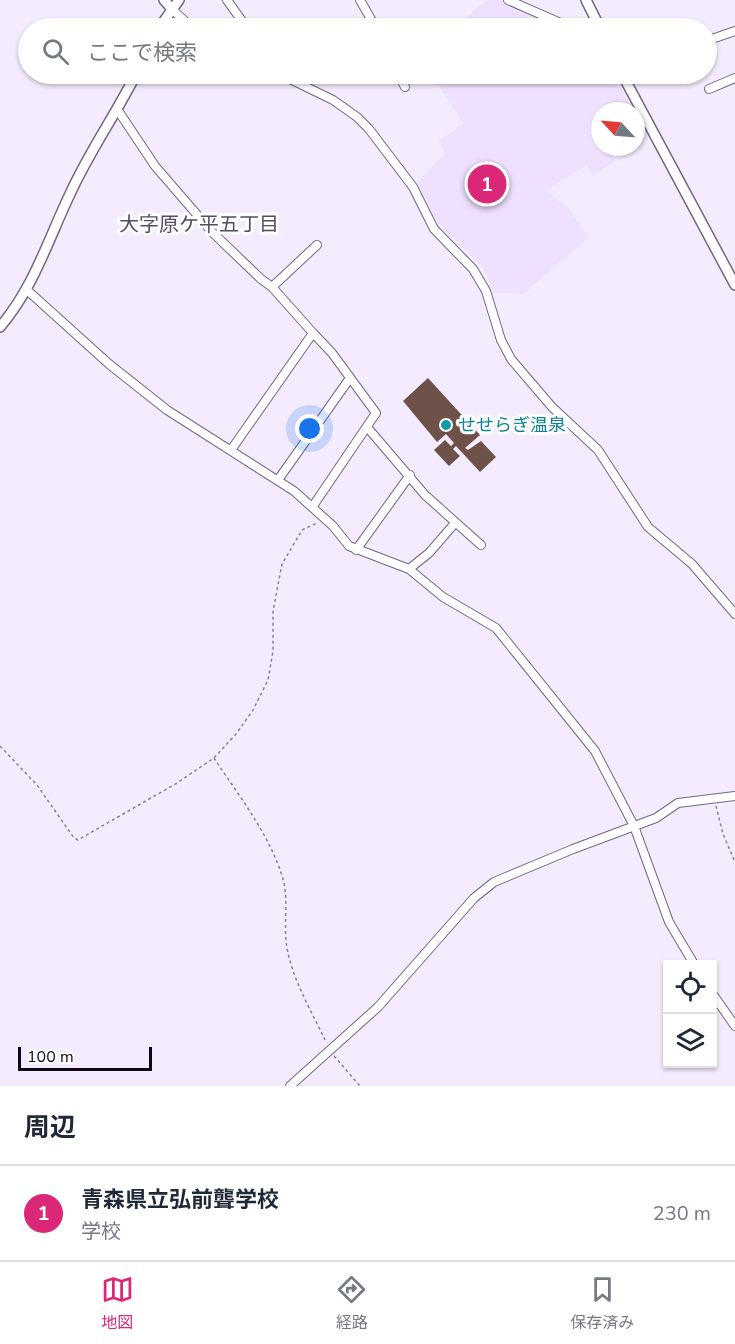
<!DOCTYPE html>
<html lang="ja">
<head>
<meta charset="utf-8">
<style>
	:root { --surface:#fff; --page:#f2f2f3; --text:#1f2937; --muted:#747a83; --line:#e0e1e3; --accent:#db2777 }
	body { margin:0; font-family:"Nunito Sans","Noto Sans JP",sans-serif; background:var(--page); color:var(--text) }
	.controls { position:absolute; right:18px; bottom:18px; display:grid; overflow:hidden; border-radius:0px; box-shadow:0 2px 4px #0004 }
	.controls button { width:54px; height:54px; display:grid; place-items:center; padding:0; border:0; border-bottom:2px solid var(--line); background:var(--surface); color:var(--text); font:30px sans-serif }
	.compass { position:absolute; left:591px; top:102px; width:54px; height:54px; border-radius:50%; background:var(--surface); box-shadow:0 2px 4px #0004; rotate:296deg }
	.scale { position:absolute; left:18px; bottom:15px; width:134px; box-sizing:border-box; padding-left:6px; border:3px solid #0e0913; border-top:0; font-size:16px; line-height:21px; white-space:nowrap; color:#0e0913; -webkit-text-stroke:4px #fff; paint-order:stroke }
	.you { position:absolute; left:310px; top:429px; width:21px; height:21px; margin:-15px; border:4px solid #fff; border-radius:50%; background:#1a73e8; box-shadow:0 0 0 9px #1a73e833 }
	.badge { display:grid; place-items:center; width:39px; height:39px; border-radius:50%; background:var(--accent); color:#fff; font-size:20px; font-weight:700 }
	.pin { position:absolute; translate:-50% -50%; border:3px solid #fff; box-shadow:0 2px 6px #0006 }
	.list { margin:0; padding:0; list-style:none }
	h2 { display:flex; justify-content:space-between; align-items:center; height:78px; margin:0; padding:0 24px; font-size:26px }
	h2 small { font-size:20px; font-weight:400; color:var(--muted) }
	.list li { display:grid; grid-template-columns:39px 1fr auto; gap:18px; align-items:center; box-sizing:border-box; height:96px; padding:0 24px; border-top:2px solid var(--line) }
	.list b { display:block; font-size:22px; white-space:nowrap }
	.list p { margin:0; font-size:20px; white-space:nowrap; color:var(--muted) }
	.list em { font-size:20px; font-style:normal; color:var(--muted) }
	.icon { flex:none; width:33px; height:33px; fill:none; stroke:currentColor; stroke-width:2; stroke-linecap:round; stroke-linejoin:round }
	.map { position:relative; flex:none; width:735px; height:1086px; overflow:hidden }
	.search { position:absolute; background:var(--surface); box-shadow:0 2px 4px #0004; left:18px; right:18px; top:18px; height:66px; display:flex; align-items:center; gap:15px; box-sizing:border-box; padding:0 21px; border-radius:33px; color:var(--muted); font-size:22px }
	.sheet { height:174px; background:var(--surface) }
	nav { display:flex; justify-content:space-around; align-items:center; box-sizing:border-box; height:84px; border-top:2px solid var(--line); background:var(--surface); font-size:16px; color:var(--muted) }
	nav a { display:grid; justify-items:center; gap:3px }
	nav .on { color:var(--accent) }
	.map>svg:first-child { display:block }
</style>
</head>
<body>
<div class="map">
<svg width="735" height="1086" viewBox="0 0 735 1086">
	<rect width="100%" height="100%" fill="#f4ebfe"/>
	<path fill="#eee0fe" d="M487,0H504L568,28H453Z
		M431,74H614L633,111H600V147H607L615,161L593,176L587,165L553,186L548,193L566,206L589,237L523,294L495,293L482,266L437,222L417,183L445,153L439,141L464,123Z"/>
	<path fill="#6e5148" d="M428,378L480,435L465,448L468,450L481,441L496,457L480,472L456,446L453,449L460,456L449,466L434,450L445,440L451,446L454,443L446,434L437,442L403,401Z"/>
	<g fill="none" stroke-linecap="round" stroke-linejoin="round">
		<defs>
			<path id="minor" d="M227,0L247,28
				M360,0L376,28
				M508,0L572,28
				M172,9L192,28
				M409,28H413
				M706,41L735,31
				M239,74L243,78
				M285,74L292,80L333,100L357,117L369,129L413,187L434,229L473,269L486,291L501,340L511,359L552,407L598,450L648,527L692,564L735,614
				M398,74L405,87
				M709,89L735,78
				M117,109L155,166L212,232L261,279L272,287L313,333
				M272,287L317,245
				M27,290L109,364L167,410L294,491L333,526L349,546L409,569L443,597L496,628L595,751L634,826L669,922L694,964
				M367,427L425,495L481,545
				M231,450L313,333L332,353L376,413L313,506
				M278,480L350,378
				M356,550L410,475
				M409,569L429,553L455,523
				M712,993L735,1026
				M290,1086L378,1007L474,898L494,882L573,849L656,818L678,803L735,796"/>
			<path id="tertiary" d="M164,0L172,9
				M586,0L600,28
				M159,28L179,0
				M622,74L735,285
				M0,327C34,287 48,240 70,194C89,152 116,114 136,74"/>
		</defs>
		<use href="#minor" stroke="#746782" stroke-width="10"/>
		<use href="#tertiary" stroke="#746782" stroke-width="12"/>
		<path stroke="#898190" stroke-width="1.5" stroke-dasharray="3 3" stroke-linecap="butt" d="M0,746L37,785L74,838L78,840L177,783L214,758L236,734L253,710L268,680L273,651V611L282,564L302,530L317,523
			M214,758C239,796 270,835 283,879C289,902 283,925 287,948C293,981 312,1012 326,1042
			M716,806L723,834L735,862
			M334,1056L360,1086"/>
		<use href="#minor" stroke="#fff" stroke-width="8"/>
		<use href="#tertiary" stroke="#fff" stroke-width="9"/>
	</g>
	<circle fill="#0f9aa8" stroke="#fff" stroke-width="2" cx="446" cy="425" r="6"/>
	<g text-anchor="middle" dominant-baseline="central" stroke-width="6" stroke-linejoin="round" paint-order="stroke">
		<g font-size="18" fill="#0d838f" stroke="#fff" text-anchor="start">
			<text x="458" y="425">せせらぎ温泉</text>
		</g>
		<g font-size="20" fill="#574b64" stroke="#fff">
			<text x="199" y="224">大字原ケ平五丁目</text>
		</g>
	</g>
</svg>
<div class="controls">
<button><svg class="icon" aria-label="locate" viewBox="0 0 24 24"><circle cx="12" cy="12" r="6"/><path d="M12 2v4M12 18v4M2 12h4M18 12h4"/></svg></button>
<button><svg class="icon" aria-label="layers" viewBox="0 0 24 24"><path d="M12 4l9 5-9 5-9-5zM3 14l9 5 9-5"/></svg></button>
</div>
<svg class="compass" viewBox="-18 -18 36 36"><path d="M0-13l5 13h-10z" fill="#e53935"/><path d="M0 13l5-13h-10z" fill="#747a83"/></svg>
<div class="scale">100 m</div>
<div class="you"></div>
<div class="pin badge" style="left:487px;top:184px">1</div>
<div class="search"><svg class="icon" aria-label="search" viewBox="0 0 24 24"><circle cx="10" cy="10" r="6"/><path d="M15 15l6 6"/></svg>ここで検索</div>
</div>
<section class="sheet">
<h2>周辺<small></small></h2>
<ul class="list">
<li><span class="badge">1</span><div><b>青森県立弘前聾学校</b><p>学校</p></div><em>230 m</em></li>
</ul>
</section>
<nav>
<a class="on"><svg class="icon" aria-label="map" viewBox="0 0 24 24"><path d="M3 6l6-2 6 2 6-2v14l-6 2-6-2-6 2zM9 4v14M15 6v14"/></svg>地図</a>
<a><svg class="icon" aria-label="directions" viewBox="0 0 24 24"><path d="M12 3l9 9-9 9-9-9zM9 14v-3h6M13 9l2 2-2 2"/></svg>経路</a>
<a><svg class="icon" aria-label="saved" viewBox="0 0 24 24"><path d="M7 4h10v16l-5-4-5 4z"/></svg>保存済み</a>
</nav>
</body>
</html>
